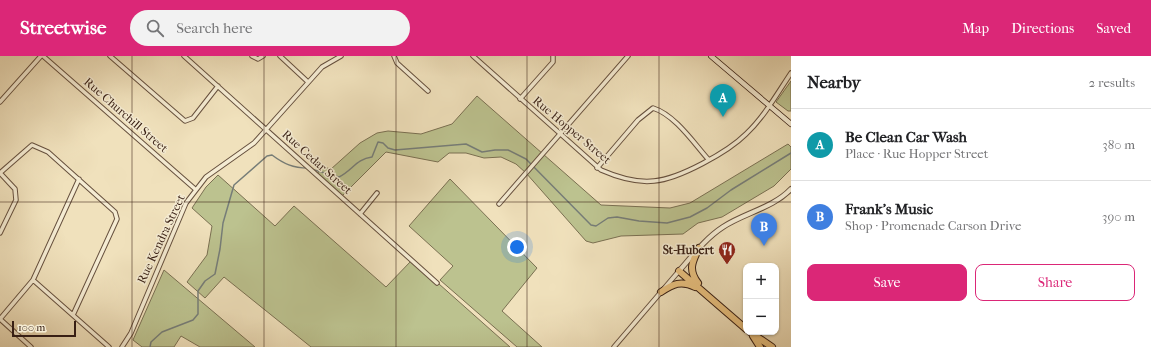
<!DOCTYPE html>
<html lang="en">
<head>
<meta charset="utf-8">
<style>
	:root { --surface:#fff; --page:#f2f2f2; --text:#202124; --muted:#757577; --line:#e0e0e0; --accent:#db2777 }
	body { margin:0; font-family:"IM FELL French Canon",serif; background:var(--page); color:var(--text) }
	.controls { position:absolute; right:12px; bottom:12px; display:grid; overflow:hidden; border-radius:8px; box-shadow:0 1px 3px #0004 }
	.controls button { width:36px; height:36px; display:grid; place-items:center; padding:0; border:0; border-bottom:1px solid var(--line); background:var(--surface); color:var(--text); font:20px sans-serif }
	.scale { position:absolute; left:12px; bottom:10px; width:64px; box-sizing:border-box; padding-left:4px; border:2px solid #381f14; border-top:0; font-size:11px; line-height:14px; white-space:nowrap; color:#381f14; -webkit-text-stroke:3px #f5ecd3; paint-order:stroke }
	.you { position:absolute; left:517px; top:191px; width:14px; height:14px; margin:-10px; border:3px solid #fff; border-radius:50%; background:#1a73e8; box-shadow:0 0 0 6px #1a73e833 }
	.badge { display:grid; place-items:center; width:26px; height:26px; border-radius:50%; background:var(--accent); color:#fff; font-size:13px; font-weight:700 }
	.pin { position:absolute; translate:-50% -33px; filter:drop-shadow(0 1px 2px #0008) }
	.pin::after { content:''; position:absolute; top:21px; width:14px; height:12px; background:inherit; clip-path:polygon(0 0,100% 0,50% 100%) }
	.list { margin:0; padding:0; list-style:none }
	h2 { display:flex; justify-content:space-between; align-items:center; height:52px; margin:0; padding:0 16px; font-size:17px }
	h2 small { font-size:13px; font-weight:400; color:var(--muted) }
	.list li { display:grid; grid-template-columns:26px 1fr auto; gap:12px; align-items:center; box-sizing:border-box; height:72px; padding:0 16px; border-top:1px solid var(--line) }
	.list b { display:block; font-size:15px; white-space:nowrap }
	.list p { margin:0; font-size:13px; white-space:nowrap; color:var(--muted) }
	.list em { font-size:13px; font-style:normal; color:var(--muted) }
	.actions { display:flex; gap:8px; padding:12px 16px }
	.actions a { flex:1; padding:9px 0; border:1px solid var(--accent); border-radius:8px; text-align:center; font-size:14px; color:var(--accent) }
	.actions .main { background:var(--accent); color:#fff }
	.icon { flex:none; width:22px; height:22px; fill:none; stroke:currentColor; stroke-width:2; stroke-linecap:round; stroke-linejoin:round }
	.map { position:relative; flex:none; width:791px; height:291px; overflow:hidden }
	header { display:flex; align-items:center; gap:24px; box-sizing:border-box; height:56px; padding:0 20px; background:var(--accent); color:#fff }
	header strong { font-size:19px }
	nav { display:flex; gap:22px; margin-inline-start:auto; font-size:14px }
	.search { width:280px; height:36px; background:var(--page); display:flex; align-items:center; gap:10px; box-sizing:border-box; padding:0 14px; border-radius:22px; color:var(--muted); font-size:15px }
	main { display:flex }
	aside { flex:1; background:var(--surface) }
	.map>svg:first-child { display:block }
</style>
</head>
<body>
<header>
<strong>Streetwise</strong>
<div class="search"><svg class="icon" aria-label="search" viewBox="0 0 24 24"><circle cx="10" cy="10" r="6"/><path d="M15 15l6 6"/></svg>Search here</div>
<nav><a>Map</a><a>Directions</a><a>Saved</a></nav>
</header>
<main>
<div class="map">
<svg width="791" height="291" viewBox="0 0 791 291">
	<rect width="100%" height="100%" fill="#f0e1bc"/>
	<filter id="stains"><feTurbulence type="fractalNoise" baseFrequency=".005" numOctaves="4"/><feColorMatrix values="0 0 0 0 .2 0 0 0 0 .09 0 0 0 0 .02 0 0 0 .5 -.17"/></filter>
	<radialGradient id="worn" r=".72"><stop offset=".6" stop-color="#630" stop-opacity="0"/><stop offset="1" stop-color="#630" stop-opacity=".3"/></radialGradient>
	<path fill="#bcc28f" stroke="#7a7052" d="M791,25V55H788L776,46Z
		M477,40L601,149L670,152L690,147L788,88L791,91V113L774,130L722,161L698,167L683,178L621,180L593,187L586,185L526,117L516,108L501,101L484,102L466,97H449L438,106L386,96L341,141L316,119L323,111L331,113L360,87L377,77L388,75L421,78L452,68Z
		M218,119L275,170L294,150L386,231L412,204L510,291H311L224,221L205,242L187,226L207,199L212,170L192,152L206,131Z
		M450,123L537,212L502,255L542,291H517L440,224L453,210L409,170Z
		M164,214L255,291H200L181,280L174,291H142L133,284Z"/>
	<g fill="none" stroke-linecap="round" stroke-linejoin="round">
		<path stroke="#767d78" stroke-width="1.5" d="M311,113L339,121C353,114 356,103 372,101L378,86L383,87L388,92L395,94L466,88L482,96L495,94H508L526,103L591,169L596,170L608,162L617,161L639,165L667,167L690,161L707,152L731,134L791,97
			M150,291L151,286L162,276L193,264L198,258V235L205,225L215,218L220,193L223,167L234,129L267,100L272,99C284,108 293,112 308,112"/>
		<defs>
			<path id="minor" d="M43,0L195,133
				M110,0L185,65L193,62L218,30
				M184,0L437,227
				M252,0L258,3L263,0
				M280,0L308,26
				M394,0L397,7L428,35
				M473,0L601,114C617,121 636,127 654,125C679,123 728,96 746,78C764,61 777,38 791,17
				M520,43L553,6V0
				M0,46L41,0
				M597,112L638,64L653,52C675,59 693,86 708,103
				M0,117L32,89L48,96L115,156L117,163L73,259
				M499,148L628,0
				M360,158L377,137
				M0,177L16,144L15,133L0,117
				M33,224L109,291
				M0,263L33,224L79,123
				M0,263L31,291
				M122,291L131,277L186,147L206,121L254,87L322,11L341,0
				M614,291L679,215"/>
			<path id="tertiary" d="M679,215C693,199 706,182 723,171C744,157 773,152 791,133"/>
			<path id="secondary" d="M711,0L791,68"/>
			<path id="motorway" d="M679,215L746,273
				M698,227C688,214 692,206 699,192
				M661,236C673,228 681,224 695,231
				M750,276L772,291
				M753,280L760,291"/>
		</defs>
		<use href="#minor" stroke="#66503e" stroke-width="5.5"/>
		<use href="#tertiary" stroke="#66503e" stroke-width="6"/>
		<use href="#secondary" stroke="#381f14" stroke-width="6"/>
		<use href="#motorway" stroke="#381f14" stroke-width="8"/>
		<use href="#minor" stroke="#f5ecd3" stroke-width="3.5"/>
		<use href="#tertiary" stroke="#f5ecd3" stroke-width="4"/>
		<use href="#secondary" stroke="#f5ecd3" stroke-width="4.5"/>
		<use href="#motorway" stroke="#e8c07e" stroke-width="6"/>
	</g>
	<path fill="none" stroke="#381f14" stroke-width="1" stroke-opacity="0.55" d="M132,0V291M264,0V291M396,0V291M527,0V291M659,0V291M0,146H791"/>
	<defs>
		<symbol id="restaurant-pin" viewBox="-11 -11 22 30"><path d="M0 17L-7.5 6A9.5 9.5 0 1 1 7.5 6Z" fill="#8f2418" stroke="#f5ecd3"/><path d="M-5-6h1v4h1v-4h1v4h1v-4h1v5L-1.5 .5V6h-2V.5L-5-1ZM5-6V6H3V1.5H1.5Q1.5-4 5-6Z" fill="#fff"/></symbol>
	</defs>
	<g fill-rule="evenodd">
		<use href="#restaurant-pin" x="717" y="184" width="20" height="27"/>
	</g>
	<g text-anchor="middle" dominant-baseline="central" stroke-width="3" stroke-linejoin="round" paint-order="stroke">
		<g font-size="12" fill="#381f14" stroke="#f5ecd3">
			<text transform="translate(126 59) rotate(41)">Rue Churchill Street</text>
			<text transform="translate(572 74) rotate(40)">Rue Hopper Street</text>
			<text transform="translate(317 106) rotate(42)">Rue Cedar Street</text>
			<text transform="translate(161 183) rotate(-65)">Rue Kendra Street</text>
		</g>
		<g font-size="12" font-weight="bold" fill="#381f14" stroke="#f5ecd3" text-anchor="end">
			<text x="714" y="194">St-Hubert</text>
		</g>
	</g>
	<rect width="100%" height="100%" filter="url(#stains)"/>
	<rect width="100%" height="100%" fill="url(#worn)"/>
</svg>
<div class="controls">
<button>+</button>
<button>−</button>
</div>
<div class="scale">100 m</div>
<div class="you"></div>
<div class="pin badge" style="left:723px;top:61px;background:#0f9aa8">A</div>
<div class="pin badge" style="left:764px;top:190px;background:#3f7fe0">B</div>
</div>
<aside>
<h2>Nearby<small>2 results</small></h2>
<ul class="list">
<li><span class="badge" style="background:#0f9aa8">A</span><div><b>Be Clean Car Wash</b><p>Place · Rue Hopper Street</p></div><em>380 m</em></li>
<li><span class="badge" style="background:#3f7fe0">B</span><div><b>Frank's Music</b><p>Shop · Promenade Carson Drive</p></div><em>390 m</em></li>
</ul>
<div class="actions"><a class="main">Save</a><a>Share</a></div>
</aside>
</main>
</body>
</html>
